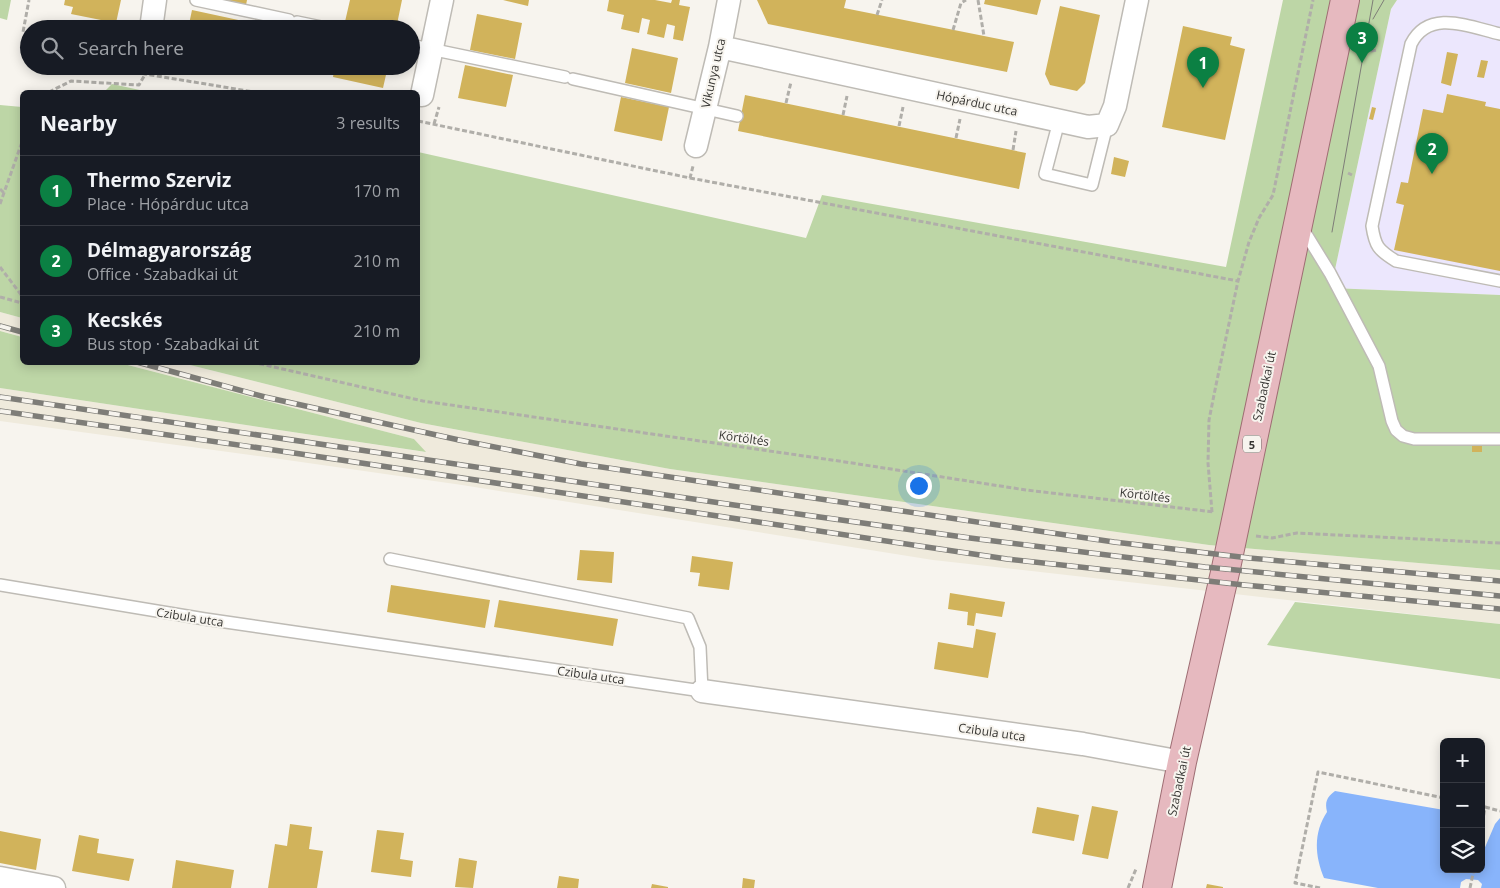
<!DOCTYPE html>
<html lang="en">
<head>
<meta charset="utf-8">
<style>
	:root { --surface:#171b24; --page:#20242c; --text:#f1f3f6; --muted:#9ea1a6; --line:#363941; --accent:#0b8043 }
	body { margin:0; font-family:"Open Sans",sans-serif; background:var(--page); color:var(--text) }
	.controls { position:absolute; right:15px; bottom:15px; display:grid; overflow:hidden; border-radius:8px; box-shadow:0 2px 12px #0003 }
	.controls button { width:45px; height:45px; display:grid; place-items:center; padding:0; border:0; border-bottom:1px solid var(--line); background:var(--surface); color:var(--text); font:25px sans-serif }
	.you { position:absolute; left:918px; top:485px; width:18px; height:18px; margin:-12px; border:4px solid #fff; border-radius:50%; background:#1a73e8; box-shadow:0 0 0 8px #1a73e833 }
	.badge { display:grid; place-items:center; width:32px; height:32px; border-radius:50%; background:var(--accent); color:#fff; font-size:16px; font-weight:700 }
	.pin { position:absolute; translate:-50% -41px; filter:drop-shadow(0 1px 2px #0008) }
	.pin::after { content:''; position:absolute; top:26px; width:18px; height:15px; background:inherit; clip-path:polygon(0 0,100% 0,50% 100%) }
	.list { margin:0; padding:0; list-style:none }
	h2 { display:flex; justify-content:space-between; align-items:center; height:65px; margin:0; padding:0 20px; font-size:21px }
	h2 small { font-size:16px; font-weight:400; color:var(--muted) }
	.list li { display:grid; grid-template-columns:32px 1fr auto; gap:15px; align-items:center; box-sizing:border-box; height:70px; padding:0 20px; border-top:1px solid var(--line) }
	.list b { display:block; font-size:19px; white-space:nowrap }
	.list p { margin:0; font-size:16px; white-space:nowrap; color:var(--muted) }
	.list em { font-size:16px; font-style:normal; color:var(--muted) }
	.icon { flex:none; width:28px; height:28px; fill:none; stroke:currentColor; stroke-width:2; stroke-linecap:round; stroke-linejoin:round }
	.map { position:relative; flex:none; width:1500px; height:888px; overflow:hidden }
	.search { position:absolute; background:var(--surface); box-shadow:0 2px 12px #0003; left:20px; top:20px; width:400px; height:55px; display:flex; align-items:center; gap:12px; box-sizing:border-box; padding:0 18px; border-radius:28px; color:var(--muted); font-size:19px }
	.panel { position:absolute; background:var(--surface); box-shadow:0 2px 12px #0003; left:20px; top:90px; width:400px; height:275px; border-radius:8px }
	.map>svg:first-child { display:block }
</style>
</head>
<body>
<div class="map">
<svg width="1500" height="888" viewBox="0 0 1500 888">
	<rect width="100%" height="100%" fill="#f7f4ee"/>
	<path fill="#efeadc" d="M0,312L22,318V337L0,331Z
		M120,363H182L421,423L670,469L1209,545L1500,570V624L933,560L462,485L266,457L0,421V388L425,452L414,439Z"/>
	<path fill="#ece7fd" d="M1397,0H1500V295L1331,288L1391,9Z"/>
	<path fill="#bdd6a6" d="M0,0H11L7,20L0,18Z
		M1283,0H1397L1391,9L1331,288L1500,295V570L1209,545L670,469L421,423L182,363L418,362V152L806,238L822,195L1226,267Z
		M112,84L149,92H104Z
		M0,105L22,107V318L0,312Z
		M0,331L22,337V362L120,363L414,439L426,452L0,388Z
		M1295,602L1500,624V679L1267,645Z"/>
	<path fill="#88b4fb" d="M1335,791L1444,810V869H1481V852H1483L1495,824L1500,818V888H1481L1482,884L1478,880L1466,879L1461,882L1460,888H1378L1324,878C1315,856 1313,833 1327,812C1325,802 1326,798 1335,791Z"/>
	<path fill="#d1b35b" d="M65,0H121L116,23L71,14L73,7L64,5Z
		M226,0H247L246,5Z
		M350,0H402L396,29H357L344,26Z
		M503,0H529L528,6Z
		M609,0H655L671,3L672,0H680L679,5L690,7L683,41L673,39L675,26L667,24L664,38L647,34L650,20L642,18L639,33L621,29L624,15L607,11Z
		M757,0H846L844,8L1014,42L1007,72L768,24Z
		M985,0H1041L1037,15L984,4Z
		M1060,6L1100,15L1085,83L1077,91L1050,85L1045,74Z
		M192,10L243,21L241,29H188Z
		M477,14L522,23L515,59L470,50Z
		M1183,26L1232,37L1230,45L1245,49L1225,140L1162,127Z
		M632,48L678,58L671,93L625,83Z
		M1447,52L1458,54L1451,86L1441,83Z
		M1481,60L1488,61L1484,78L1477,77Z
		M465,65L513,75L506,107L458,98Z
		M335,66H388L383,88L333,77Z
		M1447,94L1486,102L1485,106L1500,109V271L1394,250L1404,205L1396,203L1401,182L1408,183L1423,109L1443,113Z
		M745,95L1026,153L1019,189L738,131Z
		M621,97L669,107L662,141L614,131Z
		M1372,107L1376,108L1373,120L1369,119Z
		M1114,157L1129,161L1125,177L1111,174Z
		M1472,446H1482V452H1472Z
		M580,550L614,552L612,583L577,580Z
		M692,556L733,562L729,590L698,586L700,573L690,572Z
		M391,585L490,600L485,628L387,612Z
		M950,593L1005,602L1002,617L976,613L974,626L967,625L968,612L948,609Z
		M499,600L618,619L613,646L494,627Z
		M976,629L996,633L988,678L934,669L938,642L973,648Z
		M1092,806L1118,811L1108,859L1082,854Z
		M1037,807L1079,815L1074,841L1032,833Z
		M290,824L312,827L309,849L323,851L317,888H268L275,844L287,846Z
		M377,830L404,833L400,859L413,861L411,877L371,872Z
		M0,831L41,839L36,870L0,863Z
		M79,835L99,839L97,853L134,859L129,881L72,871Z
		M459,858L477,861L473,888L455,887Z
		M176,860L234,870L231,888H172Z
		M559,876L579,879L578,888H557Z
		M743,878L755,880L754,888H742Z
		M652,884L668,887V888H651Z
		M1207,884L1223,887V888H1206Z"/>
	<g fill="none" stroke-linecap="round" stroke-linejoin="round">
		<defs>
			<path id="lane" d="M196,0L289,20
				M297,22L331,29
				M1500,34C1470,27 1429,8 1411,44L1372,226C1375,246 1378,250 1396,261L1500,281
				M411,45L565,77
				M573,79L737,116
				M1059,121L1045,174L1092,185L1107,125
				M1301,226L1330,273L1379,366L1392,421L1396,430L1403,436L1414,439H1500
				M0,585L205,619L702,691L700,647L688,618L390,559"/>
			<path id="street" d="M151,29L155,0
				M720,47L1088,127L1107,125L1115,106L1137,0
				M422,95L442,0
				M696,146L720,47L729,0
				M702,691L1083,744L1182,762
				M0,878L54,888"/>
			<path id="primary" d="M1157,888L1182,762L1226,568L1345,0"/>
		</defs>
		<use href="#lane" stroke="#bebbb5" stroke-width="14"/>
		<use href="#street" stroke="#bebbb5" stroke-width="25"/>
		<use href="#primary" stroke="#9e6d73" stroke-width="30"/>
		<path stroke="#b0aea9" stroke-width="3" stroke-dasharray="5 2.5" stroke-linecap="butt" d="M978,0L984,36
			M877,15L882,0
			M953,30L961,3L966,0
			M29,36L23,32L29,0
			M1371,51L1378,50
			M113,66L145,74L254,92
			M49,92L71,81L139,85L150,66
			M786,103L791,82
			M843,115L847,96
			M418,121L690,178L693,166
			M434,124L439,107
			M899,126L903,107
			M956,138L960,119
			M1013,150L1016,131
			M1348,173L1352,175
			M690,178L1238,281
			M0,189L4,193
			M0,204L22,142
			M0,267L22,296
			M0,297L22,303
			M252,362L423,401L839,461L1026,490L1214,512
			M1212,512L1208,463L1209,420L1216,385L1238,281L1249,242L1259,218L1273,195L1313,0
			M1256,536L1272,538L1297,533L1500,543
			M1481,806L1485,807L1481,832
			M1485,807L1500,811
			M1128,888L1136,869
			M1320,888L1295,883L1318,772L1444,798
			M1470,888L1474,869"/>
		<use href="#lane" stroke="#fff" stroke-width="11"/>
		<use href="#street" stroke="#fff" stroke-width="22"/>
		<use href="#primary" stroke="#e6b9bf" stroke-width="28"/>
		<path stroke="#7e7d78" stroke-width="1" d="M1373,19L1384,0
			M1332,232L1373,0"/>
		<defs>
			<path id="rail" d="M0,326L22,332
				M137,362L265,397L459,440L581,464L1114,542L1249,558L1500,581
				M0,397L734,505L970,538L1205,567L1500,596
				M0,411L267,449L1007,559L1244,585L1500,609"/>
		</defs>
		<use href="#rail" stroke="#7e7d78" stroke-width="5.5"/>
		<use href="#rail" stroke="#f7f4ee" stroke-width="4" stroke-dasharray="11" stroke-linecap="butt"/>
	</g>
	<g text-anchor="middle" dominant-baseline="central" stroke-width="4" stroke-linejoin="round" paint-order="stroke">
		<rect fill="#f7f4ee" stroke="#716f6b" stroke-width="1" x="1243" y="435.5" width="18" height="17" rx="4"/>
		<g font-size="11" font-weight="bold" fill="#373633">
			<text x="1252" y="444">5</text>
		</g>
		<g font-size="12" fill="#373633" stroke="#f7f4ee">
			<text transform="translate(713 73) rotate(-77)">Vikunya utca</text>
			<text transform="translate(977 103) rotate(12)">Hópárduc utca</text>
			<text transform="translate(1264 386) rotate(-78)">Szabadkai út</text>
			<text transform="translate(744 438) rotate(8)">Körtöltés</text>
			<text transform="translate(1145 495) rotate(7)">Körtöltés</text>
			<text transform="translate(190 617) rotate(9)">Czibula utca</text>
			<text transform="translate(591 675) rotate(8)">Czibula utca</text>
			<text transform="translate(992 732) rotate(8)">Czibula utca</text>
			<text transform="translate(1179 781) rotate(-78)">Szabadkai út</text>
		</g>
	</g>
</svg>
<div class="controls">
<button>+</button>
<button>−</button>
<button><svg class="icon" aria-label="layers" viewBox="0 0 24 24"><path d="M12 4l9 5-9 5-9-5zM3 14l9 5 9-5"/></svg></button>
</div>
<div class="you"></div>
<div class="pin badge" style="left:1203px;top:88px">1</div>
<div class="pin badge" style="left:1432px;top:174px">2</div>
<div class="pin badge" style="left:1362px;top:63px">3</div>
<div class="search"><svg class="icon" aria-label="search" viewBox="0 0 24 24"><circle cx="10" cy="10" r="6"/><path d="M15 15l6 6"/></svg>Search here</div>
<section class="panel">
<h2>Nearby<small>3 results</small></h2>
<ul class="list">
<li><span class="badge">1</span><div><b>Thermo Szerviz</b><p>Place · Hópárduc utca</p></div><em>170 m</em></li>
<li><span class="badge">2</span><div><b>Délmagyarország</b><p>Office · Szabadkai út</p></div><em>210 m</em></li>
<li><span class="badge">3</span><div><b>Kecskés</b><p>Bus stop · Szabadkai út</p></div><em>210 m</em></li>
</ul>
</section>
</div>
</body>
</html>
